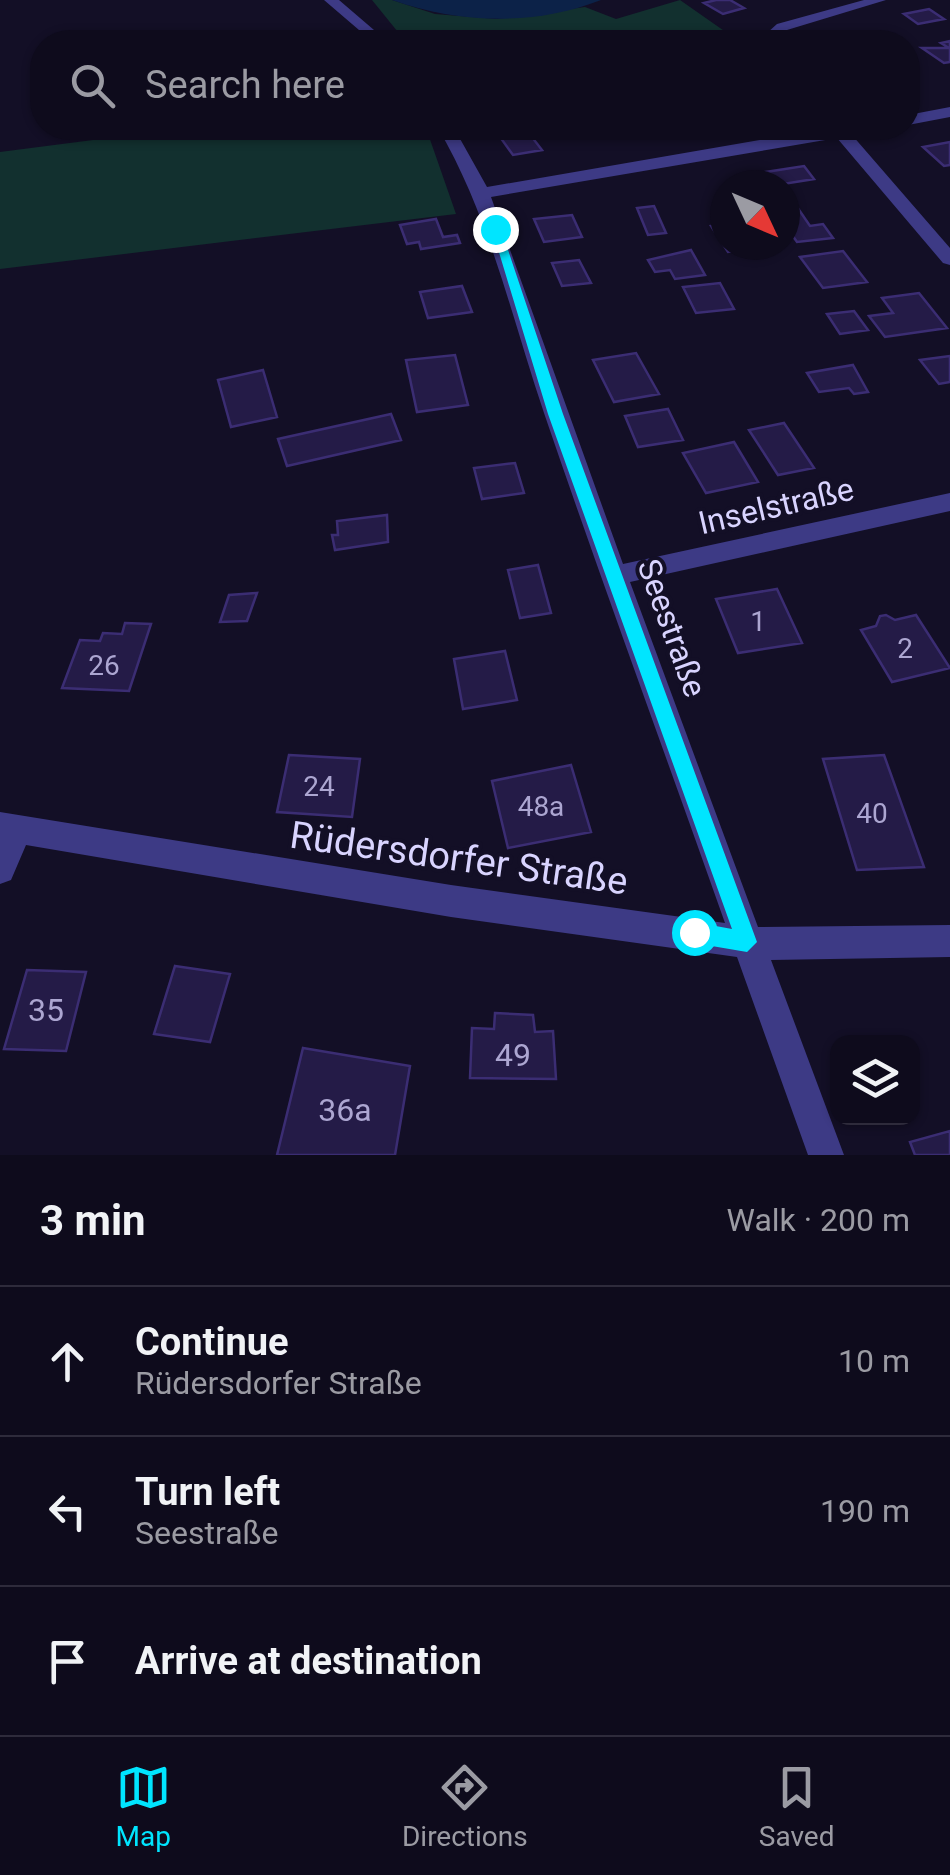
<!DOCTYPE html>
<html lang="en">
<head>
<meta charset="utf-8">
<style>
	:root { --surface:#0e0b1c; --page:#1c1929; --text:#f1f3f6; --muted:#9b9ba3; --line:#2e2b3b; --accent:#00e5ff }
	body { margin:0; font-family:Roboto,sans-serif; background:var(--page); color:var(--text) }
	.controls { position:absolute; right:30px; bottom:30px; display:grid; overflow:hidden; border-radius:20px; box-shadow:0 2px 8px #0004 }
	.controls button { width:90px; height:90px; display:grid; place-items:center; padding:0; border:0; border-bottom:2px solid var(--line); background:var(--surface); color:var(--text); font:50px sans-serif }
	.compass { position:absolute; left:710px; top:170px; width:90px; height:90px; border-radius:50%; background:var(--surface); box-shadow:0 2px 8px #0004; rotate:134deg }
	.stop { position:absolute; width:30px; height:30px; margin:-22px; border:8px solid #00e5ff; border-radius:50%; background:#fff }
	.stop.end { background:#00e5ff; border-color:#fff; box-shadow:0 2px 10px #0008 }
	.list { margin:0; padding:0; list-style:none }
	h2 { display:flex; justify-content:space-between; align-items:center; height:130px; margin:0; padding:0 40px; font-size:42px }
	h2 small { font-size:32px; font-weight:400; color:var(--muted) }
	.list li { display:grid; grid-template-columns:65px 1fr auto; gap:30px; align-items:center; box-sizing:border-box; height:150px; padding:0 40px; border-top:2px solid var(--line) }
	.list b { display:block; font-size:38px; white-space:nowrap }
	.list p { margin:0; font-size:32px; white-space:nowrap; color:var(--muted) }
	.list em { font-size:32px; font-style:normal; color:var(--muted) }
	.icon { flex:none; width:55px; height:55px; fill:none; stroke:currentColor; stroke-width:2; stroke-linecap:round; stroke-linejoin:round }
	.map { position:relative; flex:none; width:950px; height:1155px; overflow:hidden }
	.search { position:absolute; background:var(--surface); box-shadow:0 2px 8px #0004; left:30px; right:30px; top:30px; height:110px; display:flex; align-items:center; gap:25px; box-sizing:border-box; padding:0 35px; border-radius:40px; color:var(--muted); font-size:38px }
	.sheet { height:580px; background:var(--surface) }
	nav { display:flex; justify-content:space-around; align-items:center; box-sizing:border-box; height:140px; border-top:2px solid var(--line); background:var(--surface); font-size:28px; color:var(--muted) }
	nav a { display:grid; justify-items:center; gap:5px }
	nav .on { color:var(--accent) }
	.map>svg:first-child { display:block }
</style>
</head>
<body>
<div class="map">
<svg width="950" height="1155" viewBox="0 0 950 1155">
	<rect width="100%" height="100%" fill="#130f26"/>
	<path fill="#12302f" d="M372,0H392L435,14L497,19L585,7L616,19L680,0L740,42H406Z
		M186,128H426L456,214L0,269V152Z"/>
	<path fill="#0c2248" d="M392,0H601C535,26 459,24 392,0Z"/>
	<path fill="#241b47" stroke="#3b2d73" stroke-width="2.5" d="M716,0H730L744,8L723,14L704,3Z
		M929,9L944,19L918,24L904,14Z
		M950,41V62L944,63L922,48H949L941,43Z
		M528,132L542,150L513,155L500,137Z
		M950,142V165L944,166L923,147Z
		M804,166L814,179L777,185L766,172Z
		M795,204L810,226L823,224L833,238L797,242L785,225V205Z
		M654,206L666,233L648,235L637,208Z
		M572,215L582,237L544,242L534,219Z
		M436,219L443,237L457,235L460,243L421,249L419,242L407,244L400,225Z
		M725,224V245L761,247L728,252L711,226Z
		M691,250L705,275L675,279L670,270L655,272L648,260Z
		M843,251L867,282L823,288L800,257Z
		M579,260L591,283L562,286L552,263Z
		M720,283L734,309L696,313L683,287Z
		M462,286L472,312L428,318L420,292Z
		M919,293L947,328L885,337L869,316L893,313L882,298Z
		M854,311L868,330L840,334L827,314Z
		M636,353L659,394L614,402L593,360Z
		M455,355L468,405L417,412L406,360Z
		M950,356V382L939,384L920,360Z
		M853,365L868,392L854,394L849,388L819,392L807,373Z
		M263,370L277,417L231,427L218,380Z
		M668,409L683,440L638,447L625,416Z
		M391,414L401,440L287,466L278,439Z
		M784,423L814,468L778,475L749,430Z
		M734,442L758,482L706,493L683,453Z
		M515,463L524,493L482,499L474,468Z
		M387,515L388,542L335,550L332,535H338L337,521Z
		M538,565L551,613L520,618L508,570Z
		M777,589L802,643L738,653L716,599Z
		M257,593L247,621L220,622L229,595Z
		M886,615L895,620L916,615L950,668L892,682L861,630L876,626L880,616Z
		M125,623L151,624L129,691L62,688L80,640L100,641L103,633L122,634Z
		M505,651L517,700L463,709L454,659Z
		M289,755L360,759L352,817L277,812Z
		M884,755L924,867L857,870L823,759Z
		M571,765L591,832L508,848L492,781Z
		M175,966L230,974L210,1042L154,1034Z
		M27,970L86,972L66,1051L4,1049Z
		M495,1013L533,1015L535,1032L553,1031L556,1079L470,1078L472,1028L494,1029Z
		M303,1048L410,1066L395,1155H277Z
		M950,1131V1155H915L910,1142Z"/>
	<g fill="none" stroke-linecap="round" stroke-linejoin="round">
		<path stroke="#2fb8b0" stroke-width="4" stroke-dasharray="2.5 5" stroke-linecap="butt" d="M563,42L690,35L741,39"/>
		<path fill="#3d3a85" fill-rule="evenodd" d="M324,0H339L388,42H373Z
			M864,0H886L787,30L772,42H757L777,24Z
			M950,107V117L908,125V115Z
			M438,128H454L487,187L829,128H874L852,135L950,248V265L943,263L837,138L491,197L623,564L950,493V511L630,582L758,927L950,925V957L771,960L844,1155H808L737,957L451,917L26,845L11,880L0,884V812L451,885L725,923C665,753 602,583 544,413C511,316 490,217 438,128Z"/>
	</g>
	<path fill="#00e5ff" d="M491,226L501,229L563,414L757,942L747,952L694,943L684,932L694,922L732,929L548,414Z"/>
	<g text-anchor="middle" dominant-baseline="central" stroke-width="8" stroke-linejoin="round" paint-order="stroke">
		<g font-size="28" fill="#aca6d1">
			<text x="758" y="621">1</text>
			<text x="905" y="648">2</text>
			<text x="104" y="665">26</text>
			<text x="319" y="786">24</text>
			<text x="541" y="806">48a</text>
			<text x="872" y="813">40</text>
		</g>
		<g font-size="32" fill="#d9d4ff" stroke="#130f26">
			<text transform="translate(776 506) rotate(-13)">Inselstraße</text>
			<text transform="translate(672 628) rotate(70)">Seestraße</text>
		</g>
		<g font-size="32" fill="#aca6d1">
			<text x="46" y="1010">35</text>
			<text x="513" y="1055">49</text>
			<text x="345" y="1110">36a</text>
		</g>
		<g font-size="38" fill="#d9d4ff" stroke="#130f26">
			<text transform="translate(459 858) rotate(8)">Rüdersdorfer Straße</text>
		</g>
	</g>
</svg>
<div class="controls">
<button><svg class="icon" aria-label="layers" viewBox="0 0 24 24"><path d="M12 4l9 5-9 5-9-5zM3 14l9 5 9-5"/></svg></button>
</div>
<svg class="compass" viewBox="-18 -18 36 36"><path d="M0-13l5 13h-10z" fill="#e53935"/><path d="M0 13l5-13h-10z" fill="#9b9ba3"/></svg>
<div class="stop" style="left:694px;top:932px"></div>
<div class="stop end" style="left:495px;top:229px"></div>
<div class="search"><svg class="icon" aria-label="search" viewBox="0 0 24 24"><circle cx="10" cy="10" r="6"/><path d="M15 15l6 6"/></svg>Search here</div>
</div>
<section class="sheet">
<h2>3 min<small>Walk · 200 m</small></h2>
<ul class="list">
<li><svg class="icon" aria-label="ahead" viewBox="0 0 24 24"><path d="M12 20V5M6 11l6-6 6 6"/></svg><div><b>Continue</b><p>Rüdersdorfer Straße</p></div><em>10 m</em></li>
<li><svg class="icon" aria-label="left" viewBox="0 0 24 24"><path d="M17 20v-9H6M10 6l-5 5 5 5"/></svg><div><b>Turn left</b><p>Seestraße</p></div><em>190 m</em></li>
<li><svg class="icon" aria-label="arrive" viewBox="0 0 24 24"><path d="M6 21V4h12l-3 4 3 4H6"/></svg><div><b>Arrive at destination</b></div></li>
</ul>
</section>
<nav>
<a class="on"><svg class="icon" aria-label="map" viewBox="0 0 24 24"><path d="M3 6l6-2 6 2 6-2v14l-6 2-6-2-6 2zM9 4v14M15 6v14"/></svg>Map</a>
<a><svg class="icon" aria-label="directions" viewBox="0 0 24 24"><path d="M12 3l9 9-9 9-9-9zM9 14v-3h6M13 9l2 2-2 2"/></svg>Directions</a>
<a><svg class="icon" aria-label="saved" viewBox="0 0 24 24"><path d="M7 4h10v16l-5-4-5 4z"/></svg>Saved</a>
</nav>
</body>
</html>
